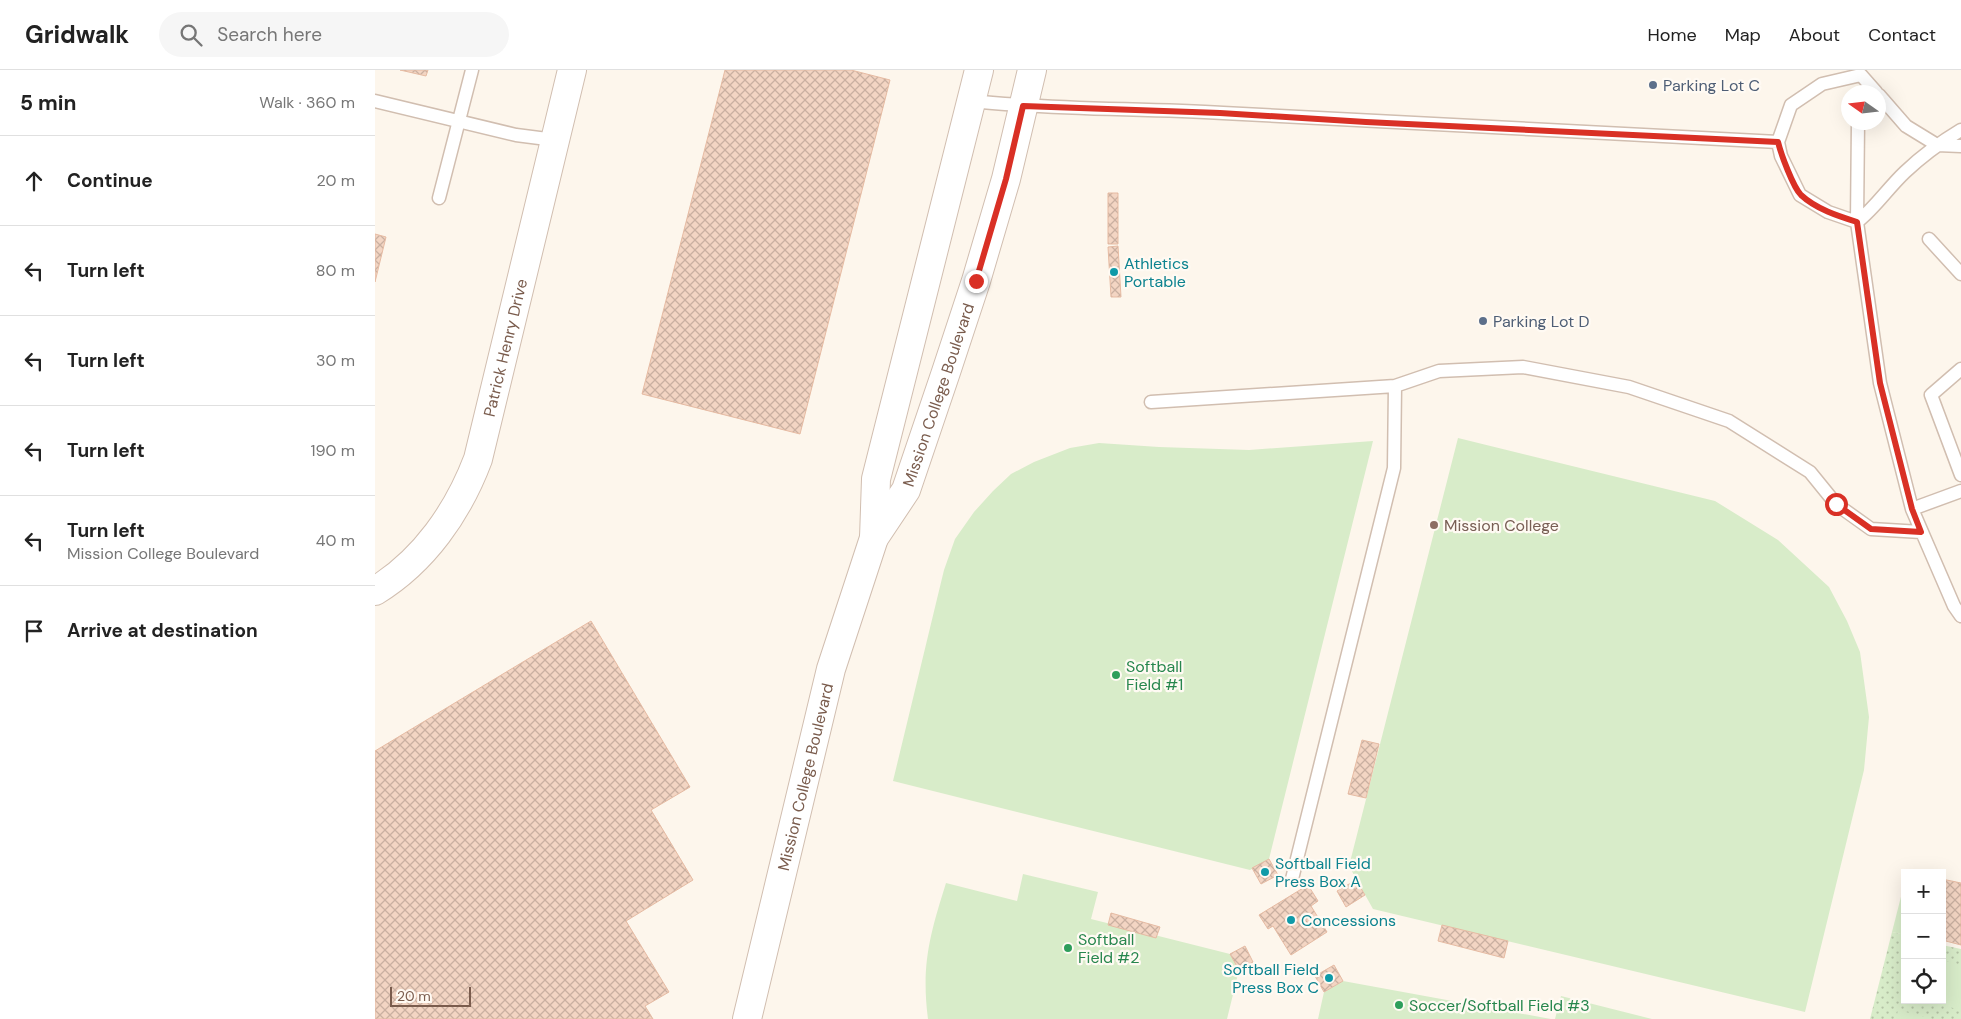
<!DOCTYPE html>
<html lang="en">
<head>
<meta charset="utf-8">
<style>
	:root { --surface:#fff; --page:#f6f6f6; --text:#222; --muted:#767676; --line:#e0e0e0 }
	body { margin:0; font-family:"DM Sans",sans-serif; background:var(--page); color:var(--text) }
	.controls { position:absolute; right:15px; bottom:15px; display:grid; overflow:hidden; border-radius:0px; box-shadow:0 5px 20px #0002 }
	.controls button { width:45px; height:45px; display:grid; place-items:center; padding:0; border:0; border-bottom:1px solid var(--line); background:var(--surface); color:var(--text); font:25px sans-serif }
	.compass { position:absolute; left:1466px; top:15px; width:45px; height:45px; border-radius:50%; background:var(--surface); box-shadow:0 5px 20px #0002; rotate:284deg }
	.scale { position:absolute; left:15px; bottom:12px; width:81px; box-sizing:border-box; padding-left:5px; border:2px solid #7a5c4d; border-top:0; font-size:14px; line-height:18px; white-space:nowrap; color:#7a5c4d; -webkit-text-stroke:4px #fffaf3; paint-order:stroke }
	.stop { position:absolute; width:15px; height:15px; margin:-11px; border:4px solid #d93025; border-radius:50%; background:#fff }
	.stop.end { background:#d93025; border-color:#fff; box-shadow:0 1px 5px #0008 }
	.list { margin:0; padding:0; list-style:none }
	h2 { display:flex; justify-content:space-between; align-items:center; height:65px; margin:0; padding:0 20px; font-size:21px }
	h2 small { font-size:16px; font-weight:400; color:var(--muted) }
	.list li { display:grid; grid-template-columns:32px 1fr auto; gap:15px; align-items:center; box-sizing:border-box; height:90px; padding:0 20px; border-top:1px solid var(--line) }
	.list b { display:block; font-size:19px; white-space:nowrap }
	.list p { margin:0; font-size:16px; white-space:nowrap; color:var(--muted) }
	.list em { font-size:16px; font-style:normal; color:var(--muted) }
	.icon { flex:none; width:28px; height:28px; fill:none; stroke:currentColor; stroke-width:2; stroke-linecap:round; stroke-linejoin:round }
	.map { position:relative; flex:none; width:1586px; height:949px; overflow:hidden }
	header { display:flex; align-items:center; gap:30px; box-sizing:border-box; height:70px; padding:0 25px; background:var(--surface); border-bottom:1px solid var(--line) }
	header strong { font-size:24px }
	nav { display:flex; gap:28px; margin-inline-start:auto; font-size:18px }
	.search { width:350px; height:45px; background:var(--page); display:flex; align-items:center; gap:12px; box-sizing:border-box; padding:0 18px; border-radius:28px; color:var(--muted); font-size:19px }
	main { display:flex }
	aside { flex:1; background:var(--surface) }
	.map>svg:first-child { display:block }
</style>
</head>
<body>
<header>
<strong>Gridwalk</strong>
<div class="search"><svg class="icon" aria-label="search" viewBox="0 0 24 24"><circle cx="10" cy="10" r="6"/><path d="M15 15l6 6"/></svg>Search here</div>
<nav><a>Home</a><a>Map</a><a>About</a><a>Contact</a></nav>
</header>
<main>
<aside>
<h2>5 min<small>Walk · 360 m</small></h2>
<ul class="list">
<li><svg class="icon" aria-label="ahead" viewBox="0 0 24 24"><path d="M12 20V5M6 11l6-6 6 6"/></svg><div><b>Continue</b></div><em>20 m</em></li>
<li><svg class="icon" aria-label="left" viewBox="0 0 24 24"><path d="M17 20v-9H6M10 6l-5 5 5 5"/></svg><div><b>Turn left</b></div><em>80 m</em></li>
<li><svg class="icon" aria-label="left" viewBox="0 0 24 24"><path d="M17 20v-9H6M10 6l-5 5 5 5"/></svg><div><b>Turn left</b></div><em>30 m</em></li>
<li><svg class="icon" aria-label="left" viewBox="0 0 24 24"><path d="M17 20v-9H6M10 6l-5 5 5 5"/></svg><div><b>Turn left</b></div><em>190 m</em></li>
<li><svg class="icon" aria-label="left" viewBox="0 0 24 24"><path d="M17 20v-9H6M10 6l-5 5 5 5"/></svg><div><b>Turn left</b><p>Mission College Boulevard</p></div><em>40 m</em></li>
<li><svg class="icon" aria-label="arrive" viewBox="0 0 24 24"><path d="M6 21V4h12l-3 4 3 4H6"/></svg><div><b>Arrive at destination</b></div></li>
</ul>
</aside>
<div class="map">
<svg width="1586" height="949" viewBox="0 0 1586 949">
	<defs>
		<pattern id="park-dots" width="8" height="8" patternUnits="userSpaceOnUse" patternTransform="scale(1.25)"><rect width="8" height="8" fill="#d8ecc9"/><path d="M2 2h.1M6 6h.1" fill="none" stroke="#b4c2a5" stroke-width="1.8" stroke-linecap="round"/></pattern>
		<pattern id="building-cross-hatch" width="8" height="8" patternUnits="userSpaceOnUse" patternTransform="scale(1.25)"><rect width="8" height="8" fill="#f3d5c3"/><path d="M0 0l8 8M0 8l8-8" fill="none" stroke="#cab0a1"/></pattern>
	</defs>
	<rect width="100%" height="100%" fill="#fdf6ec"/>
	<path fill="url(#park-dots)" d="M1517,862L1530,865V930H1567V875L1586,879V949H1495Z"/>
	<path fill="#d8ecc9" d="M1083,368L1340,431L1403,470L1454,517L1472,551L1485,582L1494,647L1489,700L1430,942L998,839L974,796Z
		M998,371L894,789L875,800L518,711L569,500L580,469L599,442L618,421L636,404L659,392L695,378L724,373L784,377L874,380Z
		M648,804L723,822L716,849L855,884L864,900L852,949H553C546,895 555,864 571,813L642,831Z
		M1530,811V865L1517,862Z
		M1567,890L1586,895V940L1546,930H1567Z
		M968,911L1176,949H943L949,922Z
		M1186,926L1277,949H1180Z
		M1523,940L1558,949H1521Z"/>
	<path fill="url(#building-cross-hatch)" stroke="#e6bba3" d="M25,0H53L51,6Z
		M350,0H476L515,10L425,364L267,324Z
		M733,123H743V174H733Z
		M0,164L11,167L0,212Z
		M743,176L746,227H736L733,177Z
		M216,551L315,717L276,740L318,810L251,851L294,922L270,936L278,949H0V681Z
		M987,670L1004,674L991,728L973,724Z
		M894,789L903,805L886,814L877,798Z
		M1567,809L1586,813V875L1567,870Z
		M981,810L990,825L971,837L962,821Z
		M933,815L943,831L936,836L952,862L916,885L898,856L893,859L884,845Z
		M736,843L785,857L781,868L733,855Z
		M1067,855L1133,871L1129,888L1063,871Z
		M870,876L878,892L864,900L855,884Z
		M959,895L968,911L949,922L940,906Z"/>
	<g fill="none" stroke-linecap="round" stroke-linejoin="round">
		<defs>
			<path id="service" d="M1501,22L1486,5L1447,14L1416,35L1403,72L1406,86L1425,125L1453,142L1482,152C1500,138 1513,118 1530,102C1547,86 1566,72 1586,60
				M1504,25L1531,56L1562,75L1586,76
				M0,31L141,65L180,70
				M596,31C680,40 764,38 848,43C1033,54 1218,64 1403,72
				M1483,52L1482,152L1505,313L1537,439L1579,536L1586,546
				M64,128L97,0
				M1554,169L1586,204
				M1586,299L1556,325L1586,405
				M776,332L1020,316L1064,301L1148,297L1254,317L1354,351L1435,402L1461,434L1496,459L1546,462
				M1537,439L1586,421
				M917,809L1019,398L1020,316"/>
			<g id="tertiary">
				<path d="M499,468L501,409L604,0"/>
				<path id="s1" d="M0,521C49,491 83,442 103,389L197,0"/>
				<path id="s2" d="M372,949L456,599L499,468L531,420L571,302L601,211L631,109L657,0"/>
			</g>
		</defs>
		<use href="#service" stroke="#d1beb0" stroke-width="15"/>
		<use href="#tertiary" stroke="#d1beb0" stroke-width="30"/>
		<use href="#service" stroke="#fff" stroke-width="12"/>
		<use href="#tertiary" stroke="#fff" stroke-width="28"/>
	</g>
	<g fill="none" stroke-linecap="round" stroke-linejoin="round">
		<path stroke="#d93025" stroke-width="6" d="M601,211L631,109L648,36L845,43L991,52L1403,72C1406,84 1418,117 1426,125C1441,139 1463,146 1482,152L1505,313L1537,439L1546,462L1496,459L1461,434"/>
	</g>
	<g fill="#5c6f8a" stroke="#fffaf3" stroke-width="2">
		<circle cx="1278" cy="15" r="5"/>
		<circle cx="1108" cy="251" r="5"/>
	</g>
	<g fill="#0f9aa8" stroke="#fffaf3" stroke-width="2">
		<circle cx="739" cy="202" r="5"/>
		<circle cx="890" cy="802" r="5"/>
		<circle cx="916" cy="850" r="5"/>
		<circle cx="954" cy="908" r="5"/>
	</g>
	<circle fill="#8d6e63" stroke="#fffaf3" stroke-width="2" cx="1059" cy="455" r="5"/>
	<g fill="#2e9e5b" stroke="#fffaf3" stroke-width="2">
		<circle cx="741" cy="605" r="5"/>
		<circle cx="693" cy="878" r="5"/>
		<circle cx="1024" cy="935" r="5"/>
	</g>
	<g text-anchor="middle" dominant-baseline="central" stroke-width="4.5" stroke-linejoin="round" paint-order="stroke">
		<g font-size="16" fill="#4e5e75" stroke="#fffaf3" text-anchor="start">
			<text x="1288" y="15">Parking Lot C</text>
			<text x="1118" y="251">Parking Lot D</text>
		</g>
		<g font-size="16" fill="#0d838f" stroke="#fffaf3" text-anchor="start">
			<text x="749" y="193">Athletics<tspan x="749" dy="18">Portable</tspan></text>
			<text x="900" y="793">Softball Field<tspan x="900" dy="18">Press Box A</tspan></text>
			<text x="926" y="850">Concessions</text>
			<text x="944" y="899" text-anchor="end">Softball Field<tspan x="944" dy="18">Press Box C</tspan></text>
		</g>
		<g font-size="16" fill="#7a5c4d" stroke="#fffaf3">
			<text stroke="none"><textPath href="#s1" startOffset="285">Patrick Henry Drive</textPath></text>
			<text stroke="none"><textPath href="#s2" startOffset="656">Mission College Boulevard</textPath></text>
			<text stroke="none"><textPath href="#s2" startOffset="249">Mission College Boulevard</textPath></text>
		</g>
		<g font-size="16" fill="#785e54" stroke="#fffaf3" text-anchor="start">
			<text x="1069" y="455">Mission College</text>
		</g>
		<g font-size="16" fill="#27864d" stroke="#fffaf3" text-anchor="start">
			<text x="751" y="596">Softball<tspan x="751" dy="18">Field #1</tspan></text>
			<text x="703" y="869">Softball<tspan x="703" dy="18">Field #2</tspan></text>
			<text x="1034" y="935">Soccer/Softball Field #3</text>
		</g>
	</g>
</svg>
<div class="controls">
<button>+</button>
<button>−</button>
<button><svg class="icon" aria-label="locate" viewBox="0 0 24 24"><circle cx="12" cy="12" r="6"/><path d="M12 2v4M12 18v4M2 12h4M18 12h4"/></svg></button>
</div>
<svg class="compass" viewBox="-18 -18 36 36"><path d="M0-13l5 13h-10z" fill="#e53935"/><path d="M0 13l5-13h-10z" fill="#767676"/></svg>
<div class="scale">20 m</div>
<div class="stop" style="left:1461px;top:434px"></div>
<div class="stop end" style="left:601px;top:211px"></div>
</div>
</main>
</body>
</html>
